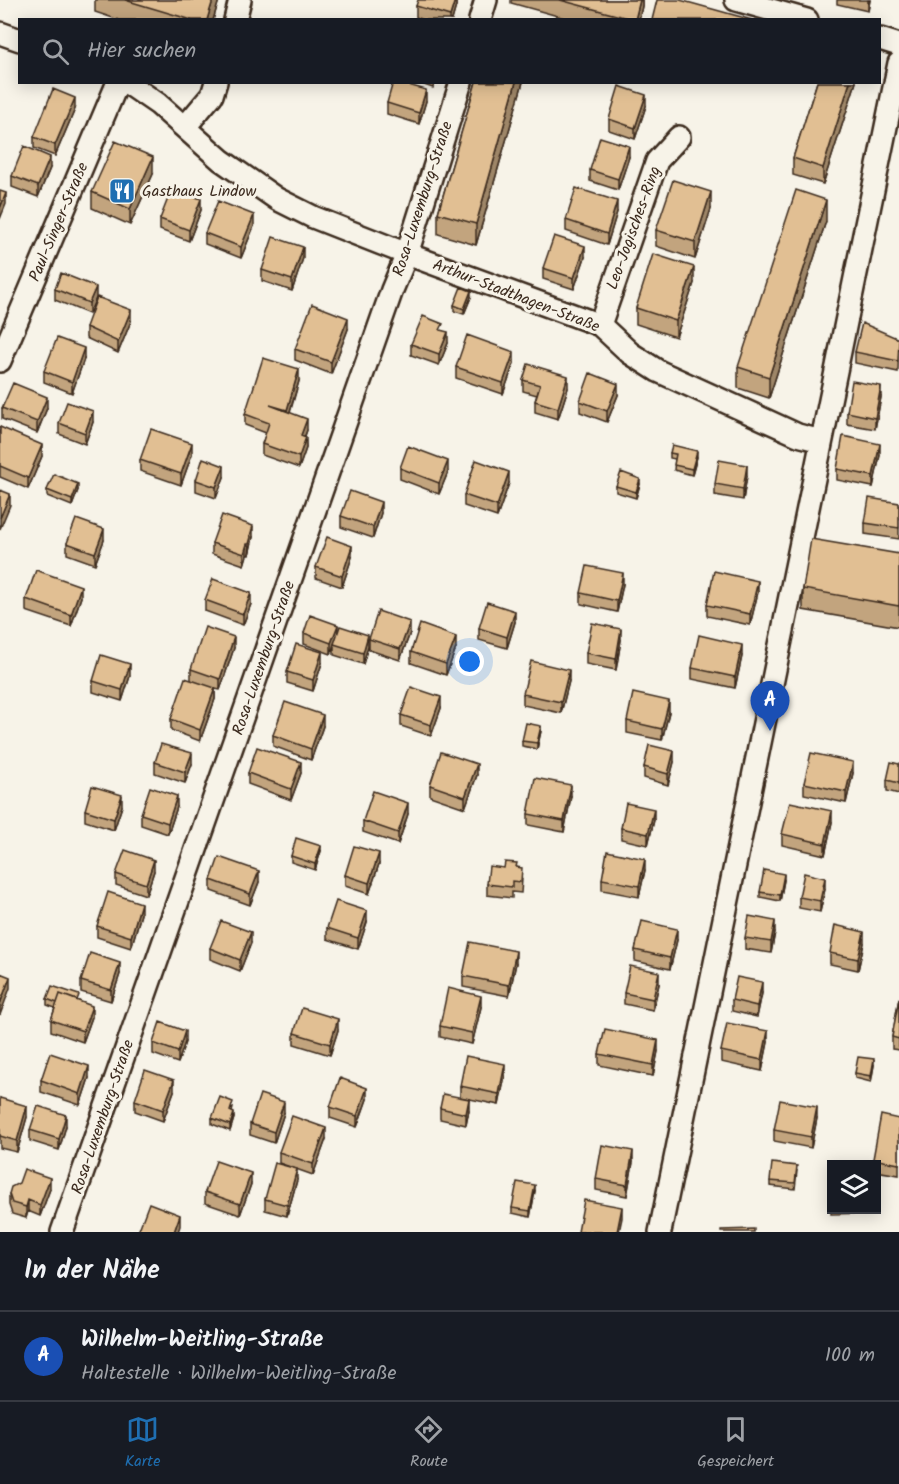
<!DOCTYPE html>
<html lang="de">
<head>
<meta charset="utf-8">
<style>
	:root { --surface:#171b24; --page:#20242c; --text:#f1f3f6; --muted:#9ea1a6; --line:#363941; --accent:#1f6fb2 }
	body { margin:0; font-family:Kalam,sans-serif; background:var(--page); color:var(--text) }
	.controls { position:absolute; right:18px; bottom:18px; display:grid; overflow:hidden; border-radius:0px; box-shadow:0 3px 15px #0003 }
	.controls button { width:54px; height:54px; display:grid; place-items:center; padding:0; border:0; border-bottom:2px solid var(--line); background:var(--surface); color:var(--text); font:30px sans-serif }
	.you { position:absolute; left:470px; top:662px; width:21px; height:21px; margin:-15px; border:4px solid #fff; border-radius:50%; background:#1a73e8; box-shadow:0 0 0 9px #1a73e833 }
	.badge { display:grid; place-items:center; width:39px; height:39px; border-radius:50%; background:var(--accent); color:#fff; font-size:20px; font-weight:700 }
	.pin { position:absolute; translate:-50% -50px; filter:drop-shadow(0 2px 3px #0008) }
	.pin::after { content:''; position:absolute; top:32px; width:21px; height:18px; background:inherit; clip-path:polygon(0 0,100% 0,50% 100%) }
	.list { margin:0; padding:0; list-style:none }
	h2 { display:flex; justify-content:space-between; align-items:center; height:78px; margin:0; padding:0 24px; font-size:26px }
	h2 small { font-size:20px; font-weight:400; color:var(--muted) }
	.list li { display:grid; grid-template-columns:39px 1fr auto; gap:18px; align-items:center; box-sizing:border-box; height:90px; padding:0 24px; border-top:2px solid var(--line) }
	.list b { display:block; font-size:22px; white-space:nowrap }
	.list p { margin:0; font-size:20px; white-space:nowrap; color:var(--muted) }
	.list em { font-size:20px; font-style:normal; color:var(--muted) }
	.icon { flex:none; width:33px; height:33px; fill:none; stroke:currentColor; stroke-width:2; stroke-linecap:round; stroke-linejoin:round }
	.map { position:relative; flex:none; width:899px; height:1232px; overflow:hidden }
	.search { position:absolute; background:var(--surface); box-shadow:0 3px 15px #0003; left:18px; right:18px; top:18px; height:66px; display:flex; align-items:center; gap:15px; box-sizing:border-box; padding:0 21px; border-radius:0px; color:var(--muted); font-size:22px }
	.sheet { height:168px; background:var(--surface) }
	nav { display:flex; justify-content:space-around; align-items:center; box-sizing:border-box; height:84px; border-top:2px solid var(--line); background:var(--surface); font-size:16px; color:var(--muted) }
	nav a { display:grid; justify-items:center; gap:3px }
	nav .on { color:var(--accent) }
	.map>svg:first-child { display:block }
</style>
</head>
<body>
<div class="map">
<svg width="899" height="1232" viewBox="0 0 899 1232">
	<rect width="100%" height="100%" fill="#f7f3e8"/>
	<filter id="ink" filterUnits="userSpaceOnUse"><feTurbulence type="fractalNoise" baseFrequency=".0167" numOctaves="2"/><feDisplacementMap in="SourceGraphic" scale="12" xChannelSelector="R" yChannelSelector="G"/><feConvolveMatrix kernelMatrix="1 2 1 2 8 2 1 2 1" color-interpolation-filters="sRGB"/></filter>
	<g filter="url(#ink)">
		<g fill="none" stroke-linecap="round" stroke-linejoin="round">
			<defs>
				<path id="minor" d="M736,0L807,20
					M235,20L240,0
					M480,20L486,0
					M0,33L20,40
					M880,39L899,45
					M126,82L158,104L221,160L277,199L313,217L407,254L600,325L630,353L658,371L798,435L821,441
					M185,127L212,95L216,82
					M600,325L657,161L679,137
					M0,361L118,82
					M62,1232L392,290L407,254L461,82
					M660,1232L899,63"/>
			</defs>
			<use href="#minor" stroke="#3b2a1e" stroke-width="26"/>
			<use href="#minor" stroke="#f7f3e8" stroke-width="21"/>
		</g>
		<path fill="#c2a47e" stroke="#3b2a1e" stroke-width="1.5" d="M95,0H219L213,20H119L95,12Z
			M456,0V6L452,20H424L416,17V6Z
			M511,0H642V6L639,20H572L511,3Z
			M837,0H870L868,11L837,4Z
			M415,82H434L433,88Z
			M476,82H523L476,245L438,234V213Z
			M817,82H856L823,184L793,175V158Z
			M426,101L419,124L387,114V103Z
			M646,106L635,139L609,130V119Z
			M75,109L55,156L34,148V137Z
			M629,157L618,190L590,181V170Z
			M50,168L38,197L12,187V176Z
			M153,174L130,225L92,208V192Z
			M711,209L695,259L656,246V230Z
			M201,210L189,241L160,230V219Z
			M617,212L607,245L566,231V220Z
			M826,221L769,398L738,388V367Z
			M254,226L241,258L205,244V233Z
			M585,257L574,289L543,279V268Z
			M303,258L292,291L262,281V270Z
			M694,283L676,337L636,324V308Z
			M55,289L96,298L89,314L55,300Z
			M471,297L464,314L454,311V305Z
			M131,321L118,353L86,338V327Z
			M348,329L331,374L295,360V349Z
			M443,331L448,343L439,365L411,355V344Z
			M899,339L898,372L855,363V352Z
			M84,359L72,393L44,382V371Z
			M514,363L503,394L456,378V367Z
			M523,380L568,388L558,419L535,412V401L537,395L523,391Z
			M299,381L290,413L307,430L305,436L306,448L299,468L262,455V444L266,433L245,425V414Z
			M618,395L607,422L580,412V401Z
			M881,397L875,429L847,424V412Z
			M2,408H47L37,433L2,419Z
			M93,422L85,444L59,434V423Z
			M0,427L42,456L28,489L0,477Z
			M670,453L697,457L692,475L674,470L675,459L670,458Z
			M192,454L181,485L140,471V460Z
			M880,455L873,487L837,480V469Z
			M400,468L448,472L439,494L400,479Z
			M747,476L743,500L715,495V484Z
			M224,477L216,498L196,491V480Z
			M509,483L497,517L464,506V495Z
			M640,484L636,498L616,492V486Z
			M47,490H78L72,506L47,496Z
			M899,503V539L865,534V523Z
			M381,513L373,538L341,527V516Z
			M253,537L249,555H247L244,565L212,554V543Z
			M104,540L95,564L67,554V543Z
			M899,554V627L803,610V589Z
			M352,557L342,587L316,578V567Z
			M623,584L617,612L581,604V593Z
			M758,592L750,625L707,616V605Z
			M81,597L71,626L26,611V599Z
			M205,600L251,604L243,625L205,611Z
			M515,622L507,648L479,640V628Z
			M338,632L368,646L363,664L334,655V646L331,654L304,644V633Z
			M410,633L400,660L369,650V639Z
			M621,640L616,670L586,664V653Z
			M234,648L220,690L215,689V699L200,741L171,730V719L191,680V669Z
			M456,648L446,675L411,663V652Z
			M742,656L735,688L692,679V668Z
			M322,663L313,691L287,683V672Z
			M130,676L122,701L93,692V681Z
			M569,681L561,713L523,705V694Z
			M441,708L431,736L401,726V715Z
			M669,712L662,740L627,733V721Z
			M323,726L311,760L273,746V735Z
			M541,731L537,749L522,746V741Z
			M155,762L192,764L185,783L155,773Z
			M674,762L668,785L644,778V767Z
			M899,764V794L887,791V780Z
			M248,773H301L291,800L248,784Z
			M853,773L846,803L804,794V783Z
			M477,775L465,808L430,796V785Z
			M571,796L564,832L528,825V814Z
			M122,806L114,830L85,821V810Z
			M177,807L168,834L141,825V814Z
			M408,814L398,844L363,832V821Z
			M654,820L648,845L621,839V828Z
			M832,822L825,855L782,845V834Z
			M321,851L315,870L291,862V856Z
			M379,864L369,894L345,886V875Z
			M517,867L522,879L521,893L512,892V898L487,895V884L504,868Z
			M645,870L639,897L602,890V879Z
			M154,871L146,895L116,885V874Z
			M211,880L259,882L250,905L211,891Z
			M784,880L780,901L760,897V892Z
			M825,889L820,912L799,908V897Z
			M141,914L131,948L97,937V926Z
			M367,922L358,949L327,939V928Z
			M775,932L771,953L745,949V938Z
			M677,940L670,969L635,961V950Z
			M251,943L240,971L210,959V948Z
			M864,943L858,970L830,964V953Z
			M516,963L509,996L463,987V976Z
			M120,974L111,1001L81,992V981Z
			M659,984L653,1010L624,1004V993Z
			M762,993L757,1017L732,1011V1000Z
			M899,998V1050L892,1049V1037Z
			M47,999L79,1001L92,1017L83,1042L51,1031V1020L55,1008L47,1005Z
			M481,1007L472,1044L440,1037V1026Z
			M338,1030L330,1055L294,1044V1033Z
			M185,1042L178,1063L153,1054V1043Z
			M768,1042L762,1071L721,1062V1051Z
			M658,1051L653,1076L599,1065V1054Z
			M874,1065L871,1082L855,1078V1073Z
			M505,1075L499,1105L460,1097V1086Z
			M89,1078L80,1105L41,1092V1080Z
			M174,1091L163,1121L135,1111V1100Z
			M0,1098L27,1117L17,1152L0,1148Z
			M367,1099L357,1127L330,1118V1107Z
			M233,1108L232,1112L234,1118L230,1131L212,1124V1118Z
			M440,1108L469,1110L466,1125L440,1119Z
			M284,1113L274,1143L250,1135V1124Z
			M817,1118L811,1148L774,1141V1130Z
			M899,1119V1175L876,1171V1164H873V1159Z
			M66,1126L59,1150L30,1141V1130Z
			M326,1139L313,1175L279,1163V1152Z
			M633,1162L627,1196L596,1190V1179Z
			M797,1171L795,1189L770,1186V1181Z
			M831,1173V1209H869V1213L831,1214Z
			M297,1180L287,1216L265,1210V1199Z
			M251,1184L240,1215L205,1203V1192Z
			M50,1189L40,1216L28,1211L26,1218L12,1214L9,1205V1194Z
			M535,1191L530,1217L512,1213V1208Z"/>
		<path fill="#9e8667" stroke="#3b2a1e" stroke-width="1.5" d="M213,0H219L213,20H207Z
			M455,0H456V6L452,20H450V16Z
			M640,0H642V6L639,20H635Z
			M868,0H870L868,11Z
			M516,82H523L476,245V224Z
			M850,82H856L823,184V168Z
			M426,90V101L419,124V113Z
			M646,95V106L635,139V128Z
			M75,98V109L55,156V145Z
			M629,146V157L618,190V179Z
			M50,157V168L38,197V186Z
			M153,157V174L130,225V209Z
			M711,192V209L695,259V242Z
			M6,193V204L0,219V208Z
			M201,199V210L189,241V230Z
			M826,200V221L769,398V377Z
			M617,201V212L607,245V234Z
			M254,215V226L241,258V247Z
			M585,246V257L574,289V278Z
			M303,247V258L292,291V280Z
			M694,267V283L676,337V321Z
			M96,287V298L89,314V303Z
			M471,291V297L464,314V309Z
			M131,310V321L118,353V342Z
			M348,318V329L331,374V362Z
			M448,332V343L439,365V354Z
			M84,348V359L72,393V382Z
			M514,352V363L503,394V383Z
			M299,369V381L287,421V410Z
			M568,376V388L558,419V408Z
			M618,384V395L607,422V411Z
			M881,386V397L875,429V418Z
			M47,397V408L37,433V422Z
			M93,411V422L85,444V433Z
			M307,419V430L301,446V435Z
			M306,437V448L299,468V457Z
			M192,443V454L181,485V474Z
			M880,444V455L873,487V476Z
			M42,445V456L28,489V478Z
			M697,451V457L692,475V469Z
			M448,461V472L439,494V483Z
			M747,465V476L743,500V489Z
			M224,466V477L216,498V487Z
			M509,472V483L497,517V506Z
			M640,479V484L636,498V492Z
			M78,484V490L72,506V500Z
			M10,494V505L0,529V518Z
			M381,502V513L373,538V527Z
			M253,526V537L249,555L250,536Z
			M104,529V540L95,564V553Z
			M247,544V555L244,565V554Z
			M352,546V557L342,587V576Z
			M623,573V584L617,612V601Z
			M758,581V592L750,625V614Z
			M81,586V597L71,626V615Z
			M251,593V604L243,625V614Z
			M515,611V622L507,648V637Z
			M410,622V633L400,660V649Z
			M338,625V636L334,644L331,654V643Z
			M621,629V640L616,670V659Z
			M368,635V646L363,664V653Z
			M234,637V648L220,690V679Z
			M456,637V648L446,675V664Z
			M742,645V656L735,688V677Z
			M322,652V663L313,691V680Z
			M130,664V676L122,701V690Z
			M569,670V681L561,713V702Z
			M215,688V699L200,741V730Z
			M441,697V708L431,736V725Z
			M669,701V712L662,740V729Z
			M323,715V726L311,760V749Z
			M541,726V731L537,749V743Z
			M674,751V762L668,785V774Z
			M192,753V764L185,783V772Z
			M301,762V773L291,800V789Z
			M853,762V773L846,803V792Z
			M477,764V775L465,808V797Z
			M571,785V796L564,832V821Z
			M122,795V806L114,830V819Z
			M177,796V807L168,834V823Z
			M408,803V814L398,844V833Z
			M654,809V820L648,845V834Z
			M832,811V822L825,855V844Z
			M321,846V851L315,870V864Z
			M379,853V864L369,894V883Z
			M645,859V870L639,897V886Z
			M154,860V871L146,895V884Z
			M259,871V882L250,905V894Z
			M784,874V880L780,901V895Z
			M825,878V889L820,912V901Z
			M141,903V914L131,948V937Z
			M367,911V922L358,949V938Z
			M775,921V932L771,953V942Z
			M677,929V940L670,969V958Z
			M251,932V943L240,971V960Z
			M864,932V943L858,970V959Z
			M516,951V963L509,996V985Z
			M120,963V974L111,1001V990Z
			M659,972V984L653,1010V999Z
			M10,977V988L0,1015V1004Z
			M762,982V993L757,1017V1006Z
			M481,996V1007L472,1044V1033Z
			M92,1006V1017L83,1042V1031Z
			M338,1019V1030L330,1055V1044Z
			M185,1031V1042L178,1063V1052Z
			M768,1031V1042L762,1071V1060Z
			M658,1040V1051L653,1076V1065Z
			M874,1059V1065L871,1082V1076Z
			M505,1064V1075L499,1105V1094Z
			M89,1066V1078L80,1105V1094Z
			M174,1080V1091L163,1121V1110Z
			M367,1088V1099L357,1127V1116Z
			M469,1099V1110L466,1125V1114Z
			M284,1102V1113L274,1143V1132Z
			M27,1106V1117L17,1152V1141Z
			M817,1107V1118L811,1148V1137Z
			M234,1113V1118L230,1131V1125Z
			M66,1115V1126L59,1150V1139Z
			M326,1128V1139L313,1175V1164Z
			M633,1151V1162L627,1196V1185Z
			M297,1169V1180L287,1216V1205Z
			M251,1173V1184L240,1215V1204Z
			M50,1178V1189L40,1216V1205Z
			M535,1185V1191L530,1217V1211Z
			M28,1200V1211L26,1218V1207Z
			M622,1207V1218L619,1232H617Z
			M180,1215V1226L178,1232H174Z"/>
		<path fill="#e1bf93" stroke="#3b2a1e" stroke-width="1.5" d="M125,0H213L207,20H192Z
			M418,0H455L450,16L416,6Z
			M560,0H640L635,20Z
			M657,0H680L752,20H652Z
			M393,82H398L426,90L419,113L387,103Z
			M476,82H516L476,224L438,213Z
			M817,82H850L823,168L793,158Z
			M619,86L646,95L635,128L609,119Z
			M53,89L75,98L55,145L34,137Z
			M600,137L629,146L618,179L590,170Z
			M115,141L153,157L130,209L92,192Z
			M24,146L50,157L38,186L12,176Z
			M673,180L711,192L695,242L656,230Z
			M172,188L201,199L189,230L160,219Z
			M576,188L617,201L607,234L566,220Z
			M796,190L826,200L769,377L738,367Z
			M0,191L6,193L0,208Z
			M218,201L254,215L241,247L205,233Z
			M554,236L585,246L574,278L543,268Z
			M273,237L303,247L292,280L262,270Z
			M653,254L694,267L676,321L636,308Z
			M61,273L96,287L89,303L55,289Z
			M461,287L471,291L464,309L454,305Z
			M97,297L131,310L118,342L86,327Z
			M312,304L348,318L331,362L295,349Z
			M423,316L443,324L440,330L448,332L439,354L411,344Z
			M862,323L899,339L898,361L855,352Z
			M467,335L514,352L503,383L456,367Z
			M57,338L84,348L72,382L44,371Z
			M263,358L299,369L287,410L270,405L307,419L301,435L306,437L299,457L262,444L269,423L245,414Z
			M528,364L568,376L558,408L535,401L540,385L523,380Z
			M590,373L618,384L607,411L580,401Z
			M852,381L881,386L875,418L847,412Z
			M13,383L47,397L37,422L2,408Z
			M67,402L93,411L85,433L59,423Z
			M0,427L42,445L28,478L0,466Z
			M151,429L192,443L181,474L140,460Z
			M843,436L880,444L873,476L837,469Z
			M672,445L697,451L692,469L674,465L676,454L670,453Z
			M408,446L448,461L439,483L400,468Z
			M203,458L224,466L216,487L196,480Z
			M476,460L509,472L497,506L464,495Z
			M719,460L747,465L743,489L715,484Z
			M621,472L640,479L636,492L616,486Z
			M54,474L78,484L72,500L47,490Z
			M0,490L10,494L0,518Z
			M350,491L381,502L373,527L341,516Z
			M869,498L899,503V528L865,523Z
			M222,515L253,526L250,536L251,537L249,544H247L244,554L212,543Z
			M76,519L104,529L95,553L67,543Z
			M327,537L352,546L342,576L316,567Z
			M811,539L899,554V606L803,589Z
			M587,566L623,573L617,601L581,593Z
			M36,570L81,586L71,615L26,599Z
			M714,571L758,581L750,614L707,605Z
			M213,579L251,593L243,614L205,600Z
			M487,602L515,611L507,637L479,628Z
			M378,611L410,622L400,649L369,639Z
			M310,615L338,625L331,643L304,633Z
			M592,623L621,629L616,659L586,653Z
			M420,624L456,637L446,664L411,652Z
			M340,626L368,635L363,653L334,644Z
			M205,627L234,637L220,679L191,669Z
			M699,635L742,645L735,677L692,668Z
			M296,644L322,652L313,680L287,672Z
			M101,655L130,664L122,690L93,681Z
			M531,661L569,670L561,702L523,694Z
			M185,678L215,688L200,730L171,719Z
			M411,687L441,697L431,725L401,715Z
			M633,693L669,701L662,729L627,721Z
			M285,702L323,715L311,749L273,735Z
			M526,723L541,726L537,743L522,741Z
			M161,744L192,753L185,772L155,762Z
			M649,745L674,751L668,774L644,767Z
			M257,747L301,762L291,789L248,773Z
			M441,752L477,764L465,797L430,785Z
			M811,753L853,762L846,792L804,783Z
			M891,762L899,764V783L887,780Z
			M535,778L571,785L564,821L528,814Z
			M92,786L122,795L114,819L85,810Z
			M150,787L177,796L168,823L141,814Z
			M373,791L408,803L398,833L363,821Z
			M790,802L832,811L825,844L782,834Z
			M626,803L654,809L648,834L621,828Z
			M296,838L321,846L315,864L291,856Z
			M354,846L379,853L369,883L345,875Z
			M125,850L154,860L146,884L116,874Z
			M607,851L645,859L639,886L602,879Z
			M219,857L259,871L250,894L211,880Z
			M505,862L517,863L516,867L522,868L521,882L512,881V887L487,884L489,866L504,868Z
			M764,870L784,874L780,895L760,892Z
			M804,873L825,878L820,901L799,897Z
			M108,892L141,903L131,937L97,926Z
			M336,901L367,911L358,938L327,928Z
			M749,916L775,921L771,942L745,938Z
			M221,921L251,932L240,960L210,948Z
			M642,921L677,929L670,958L635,950Z
			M835,925L864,932L858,959L830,953Z
			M470,942L516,951L509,985L463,976Z
			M90,953L120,963L111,990L81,981Z
			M630,966L659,972L653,999L624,993Z
			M0,973L10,977L0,1004Z
			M737,977L762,982L757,1006L732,1000Z
			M52,986L79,995L77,1000L60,994L57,1003L47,999Z
			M448,988L481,996L472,1033L440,1026Z
			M60,994L92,1006L83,1031L51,1020Z
			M899,998V1039L892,1037Z
			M302,1008L338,1019L330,1044L294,1033Z
			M160,1022L185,1031L178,1052L153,1043Z
			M727,1023L768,1031L762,1060L721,1051Z
			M605,1029L658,1040L653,1065L599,1054Z
			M50,1053L89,1066L80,1094L41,1080Z
			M466,1056L505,1064L499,1094L460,1086Z
			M858,1057L874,1059L871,1076L855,1073Z
			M145,1070L174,1080L163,1110L135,1100Z
			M340,1078L367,1088L357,1116L330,1107Z
			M260,1094L284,1102L274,1132L250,1124Z
			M443,1094L469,1099L466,1114L440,1108Z
			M220,1097L233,1102L230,1111L234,1113L230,1125L212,1118Z
			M0,1098L27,1106L17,1141L0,1136Z
			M780,1100L817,1107L811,1137L774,1130Z
			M38,1106L66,1115L59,1139L30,1130Z
			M881,1115L899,1119V1164L873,1159Z
			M292,1116L326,1128L313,1164L279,1152Z
			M602,1145L633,1151L627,1185L596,1179Z
			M216,1161L251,1173L240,1204L205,1192Z
			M275,1163L297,1169L287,1205L265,1199Z
			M772,1163L797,1166L795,1183L770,1181Z
			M24,1169L50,1178L40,1205L28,1200L26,1207L12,1203L9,1194L11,1187L19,1183Z
			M517,1182L535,1185L530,1211L512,1208Z
			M584,1200L622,1207L617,1232H578Z
			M149,1203L180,1215L174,1232H138Z
			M754,1229V1232H721V1230Z"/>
	</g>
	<defs>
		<symbol id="restaurant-square" viewBox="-11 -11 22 22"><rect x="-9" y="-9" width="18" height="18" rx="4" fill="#1f6fb2" stroke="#f7f3e8"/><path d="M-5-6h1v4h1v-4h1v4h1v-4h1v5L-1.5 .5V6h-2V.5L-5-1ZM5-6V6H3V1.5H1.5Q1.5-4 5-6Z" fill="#fff"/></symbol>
	</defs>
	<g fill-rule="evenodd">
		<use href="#restaurant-square" x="107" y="176" width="30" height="30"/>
	</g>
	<g text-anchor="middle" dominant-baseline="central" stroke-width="6" stroke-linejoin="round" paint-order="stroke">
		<g font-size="16" fill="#3b2a1e" stroke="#f7f3e8" text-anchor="start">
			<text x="142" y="191">Gasthaus Lindow</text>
		</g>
		<g font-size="16" fill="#3b2a1e" stroke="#f7f3e8">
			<text transform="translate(423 199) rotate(-72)">Rosa-Luxemburg-Straße</text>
			<text transform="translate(59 222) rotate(-67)">Paul-Singer-Straße</text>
			<text transform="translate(634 228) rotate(-70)">Leo-Jogisches-Ring</text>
			<text transform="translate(516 296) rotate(21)">Arthur-Stadthagen-Straße</text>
			<text transform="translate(264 658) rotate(-71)">Rosa-Luxemburg-Straße</text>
			<text transform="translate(103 1117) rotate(-71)">Rosa-Luxemburg-Straße</text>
		</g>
	</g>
</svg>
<div class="controls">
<button><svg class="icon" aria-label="layers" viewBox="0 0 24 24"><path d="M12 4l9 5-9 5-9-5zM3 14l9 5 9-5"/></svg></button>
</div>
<div class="you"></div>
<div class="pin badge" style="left:770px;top:731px;background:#1a4fb4">A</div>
<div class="search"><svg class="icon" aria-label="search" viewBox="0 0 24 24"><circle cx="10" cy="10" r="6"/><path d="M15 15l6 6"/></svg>Hier suchen</div>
</div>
<section class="sheet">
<h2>In der Nähe<small></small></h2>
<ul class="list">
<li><span class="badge" style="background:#1a4fb4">A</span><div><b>Wilhelm-Weitling-Straße</b><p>Haltestelle · Wilhelm-Weitling-Straße</p></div><em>100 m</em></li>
</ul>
</section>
<nav>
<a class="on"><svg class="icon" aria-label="map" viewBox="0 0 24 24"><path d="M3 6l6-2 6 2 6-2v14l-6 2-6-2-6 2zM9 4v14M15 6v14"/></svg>Karte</a>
<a><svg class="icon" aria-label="directions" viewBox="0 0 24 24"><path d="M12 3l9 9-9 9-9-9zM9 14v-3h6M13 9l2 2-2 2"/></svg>Route</a>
<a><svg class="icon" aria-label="saved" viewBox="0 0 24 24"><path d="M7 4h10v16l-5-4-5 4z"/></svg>Gespeichert</a>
</nav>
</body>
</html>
